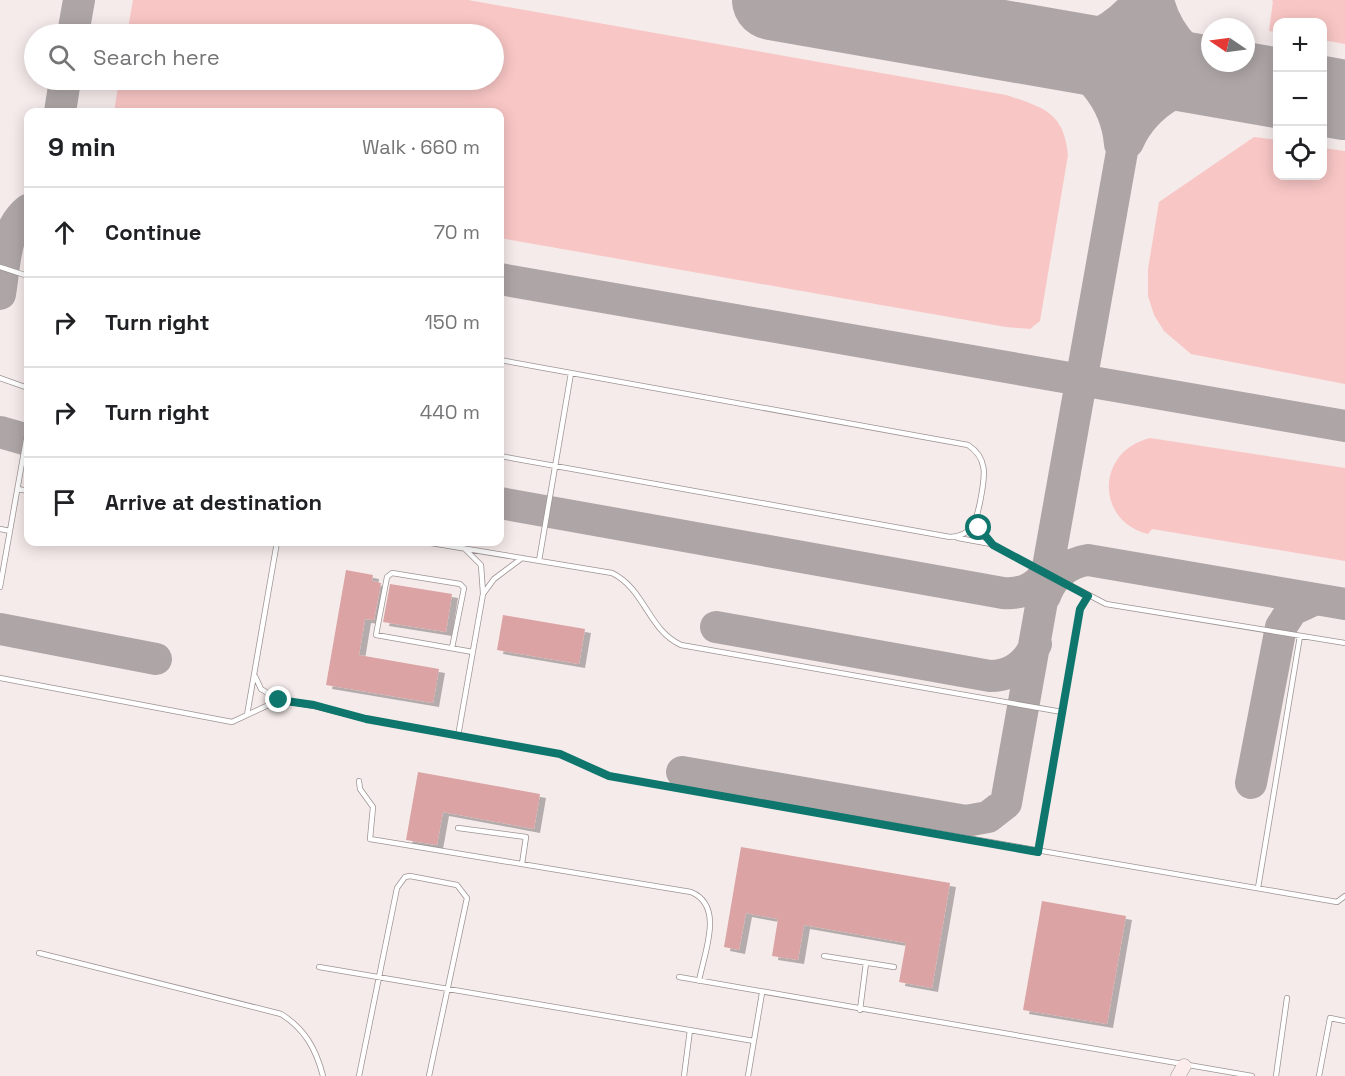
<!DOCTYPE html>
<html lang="en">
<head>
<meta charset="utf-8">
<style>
	:root { --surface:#fff; --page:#f6f6f6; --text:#202124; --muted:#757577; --line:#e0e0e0 }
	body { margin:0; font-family:"Space Grotesk",sans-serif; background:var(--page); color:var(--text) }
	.controls { position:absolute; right:18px; top:18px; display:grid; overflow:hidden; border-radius:12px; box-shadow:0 3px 15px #0003 }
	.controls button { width:54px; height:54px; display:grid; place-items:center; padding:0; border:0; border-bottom:2px solid var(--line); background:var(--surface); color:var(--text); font:30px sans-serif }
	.compass { position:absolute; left:1201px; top:18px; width:54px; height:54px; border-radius:50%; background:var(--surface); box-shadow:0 3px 15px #0003; rotate:283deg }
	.stop { position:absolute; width:18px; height:18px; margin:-14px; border:4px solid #0f766e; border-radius:50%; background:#fff }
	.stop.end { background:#0f766e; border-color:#fff; box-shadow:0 2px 6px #0008 }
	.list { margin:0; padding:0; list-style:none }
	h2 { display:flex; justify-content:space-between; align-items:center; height:78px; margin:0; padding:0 24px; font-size:26px }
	h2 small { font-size:20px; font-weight:400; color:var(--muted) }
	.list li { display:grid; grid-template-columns:39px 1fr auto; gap:18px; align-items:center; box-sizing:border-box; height:90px; padding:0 24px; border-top:2px solid var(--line) }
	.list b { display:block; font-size:22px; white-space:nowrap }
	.list em { font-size:20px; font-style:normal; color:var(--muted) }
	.icon { flex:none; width:33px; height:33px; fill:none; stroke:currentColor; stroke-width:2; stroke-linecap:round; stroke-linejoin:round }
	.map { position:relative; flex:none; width:1345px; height:1076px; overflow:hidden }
	.search { position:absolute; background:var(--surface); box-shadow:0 3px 15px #0003; left:24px; top:24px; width:480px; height:66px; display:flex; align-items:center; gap:15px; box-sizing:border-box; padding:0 21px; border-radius:33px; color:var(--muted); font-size:22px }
	.panel { position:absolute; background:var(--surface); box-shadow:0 3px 15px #0003; left:24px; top:108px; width:480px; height:438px; border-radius:12px }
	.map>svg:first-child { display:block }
</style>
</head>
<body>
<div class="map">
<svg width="1345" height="1076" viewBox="0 0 1345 1076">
	<defs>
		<filter id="shadow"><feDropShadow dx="6" dy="4" stdDeviation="0" flood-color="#0004"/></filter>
	</defs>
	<rect width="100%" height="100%" fill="#f5ebea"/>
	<path fill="#f8c6c5" d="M133,0H468L1006,95C1043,107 1064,112 1068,155L1040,321L1030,329L1006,327L500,238V112H114L119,80H494V34H127Z
		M1271,0H1345V44L1323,40L1322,22H1278L1277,32L1269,31L1273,1Z
		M1254,137L1277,140L1278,176H1322L1323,148L1345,151V384L1191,354L1164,331L1154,315L1148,296V269L1159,202Z
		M1150,438L1345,468V561L1152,529L1148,534C1095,521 1096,451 1150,438Z"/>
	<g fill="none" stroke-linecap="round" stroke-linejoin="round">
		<path stroke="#aea6a6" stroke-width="32" d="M1158,0C1167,38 1197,65 1232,80
			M73,34L79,0
			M1044,47C1085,66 1116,98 1120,144
			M1044,47C1083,46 1115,30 1139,0
			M60,112L65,80
			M1128,142C1145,103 1189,77 1232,80
			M500,279L1345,426
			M0,294C5,265 4,229 28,210
			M0,432L28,440
			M500,503L1003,593C1024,595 1042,585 1050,565
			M1045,596C1052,577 1067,563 1088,560L1345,604
			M716,627L990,676C1012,676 1027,664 1036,644
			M0,629L156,659
			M682,772L966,821L988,817L1006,803L1149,0
			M1251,783L1281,627L1292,610L1316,599"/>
		<path stroke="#aea6a6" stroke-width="80" d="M772,0L1278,88
			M1322,96L1345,100"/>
	</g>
	<path fill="#dba3a3" filter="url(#shadow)" d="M346,570L373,575L372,581L381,583L374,620L365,619L359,655L439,669L433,703L326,685Z
		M390,584L452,594L446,632L383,622Z
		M503,615L585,629L579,664L497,650Z
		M418,772L540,794L534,829L443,812L437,845L406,840Z
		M741,847L950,883L932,988L899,982L906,943L804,925L798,960L772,956L778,919L746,913L739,950L724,947Z
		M1042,901L1126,916L1107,1024L1023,1010Z"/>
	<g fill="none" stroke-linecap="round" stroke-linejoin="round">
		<defs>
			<path id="service" d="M0,267L28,276
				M500,360L968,445C988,458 985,476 981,497C977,517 975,536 950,537L500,456
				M0,378L28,388
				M18,489L28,491
				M977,521L983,535L993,545L1106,604L1345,643
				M0,529L10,531
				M958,538L991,544
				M425,542L612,573C645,589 648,630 681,645L1062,712
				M466,550L481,565L483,593
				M539,561L571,373
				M0,587L28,429
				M452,648L464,588L460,584L392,573L387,577L376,635L473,652
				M255,676L261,689L279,700
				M0,678L232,722L279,700L314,706L366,719L560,754L609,776L1337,902L1345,896
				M247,715L277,542
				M458,736L483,594L494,579L522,558
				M359,781L360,789L373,807L370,839L691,892C725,906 704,953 699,981
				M458,828L526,837L522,864
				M1038,852L1080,609L1088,596
				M1258,888L1300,636
				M39,953L281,1014C305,1029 316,1049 323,1076
				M824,956L894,967
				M319,967L754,1041
				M679,977L1252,1076
				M860,1010L866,963
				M359,1076L397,888L405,877L410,876L457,885L467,898L429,1076
				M684,1076L690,1030
				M748,1076L762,993
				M1276,1076L1287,998
				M1319,1076L1330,1018L1345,1021"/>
			<path id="secondary" d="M1178,1076L1184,1066"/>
		</defs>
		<use href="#service" stroke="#9d9493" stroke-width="6"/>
		<use href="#secondary" stroke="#9d9493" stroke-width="15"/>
		<use href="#service" stroke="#fff" stroke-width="4.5"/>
		<use href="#secondary" stroke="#fceceb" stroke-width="14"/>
	</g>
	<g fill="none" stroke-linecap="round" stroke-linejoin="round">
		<path stroke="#0f766e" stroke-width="8" d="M279,700L314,705L366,719L560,754L609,776L1038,852L1080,609L1088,596L993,545L979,528"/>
	</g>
</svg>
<div class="controls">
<button>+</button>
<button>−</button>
<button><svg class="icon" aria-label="locate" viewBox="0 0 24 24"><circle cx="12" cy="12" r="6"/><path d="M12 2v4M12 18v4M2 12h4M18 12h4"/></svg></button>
</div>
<svg class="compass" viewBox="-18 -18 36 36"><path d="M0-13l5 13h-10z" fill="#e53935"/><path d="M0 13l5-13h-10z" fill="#757577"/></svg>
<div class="stop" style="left:979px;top:528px"></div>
<div class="stop end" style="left:279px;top:700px"></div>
<div class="search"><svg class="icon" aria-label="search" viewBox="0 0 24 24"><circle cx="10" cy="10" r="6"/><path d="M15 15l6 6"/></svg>Search here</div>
<section class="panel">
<h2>9 min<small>Walk · 660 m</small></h2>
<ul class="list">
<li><svg class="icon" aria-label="ahead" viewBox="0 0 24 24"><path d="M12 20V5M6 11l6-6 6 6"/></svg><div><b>Continue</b></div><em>70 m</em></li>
<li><svg class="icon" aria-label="right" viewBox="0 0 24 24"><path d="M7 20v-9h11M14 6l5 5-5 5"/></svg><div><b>Turn right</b></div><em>150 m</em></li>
<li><svg class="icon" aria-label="right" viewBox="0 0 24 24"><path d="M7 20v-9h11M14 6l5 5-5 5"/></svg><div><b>Turn right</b></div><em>440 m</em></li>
<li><svg class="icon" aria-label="arrive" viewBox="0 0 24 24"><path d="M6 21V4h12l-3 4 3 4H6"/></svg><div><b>Arrive at destination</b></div></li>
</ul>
</section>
</div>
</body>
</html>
